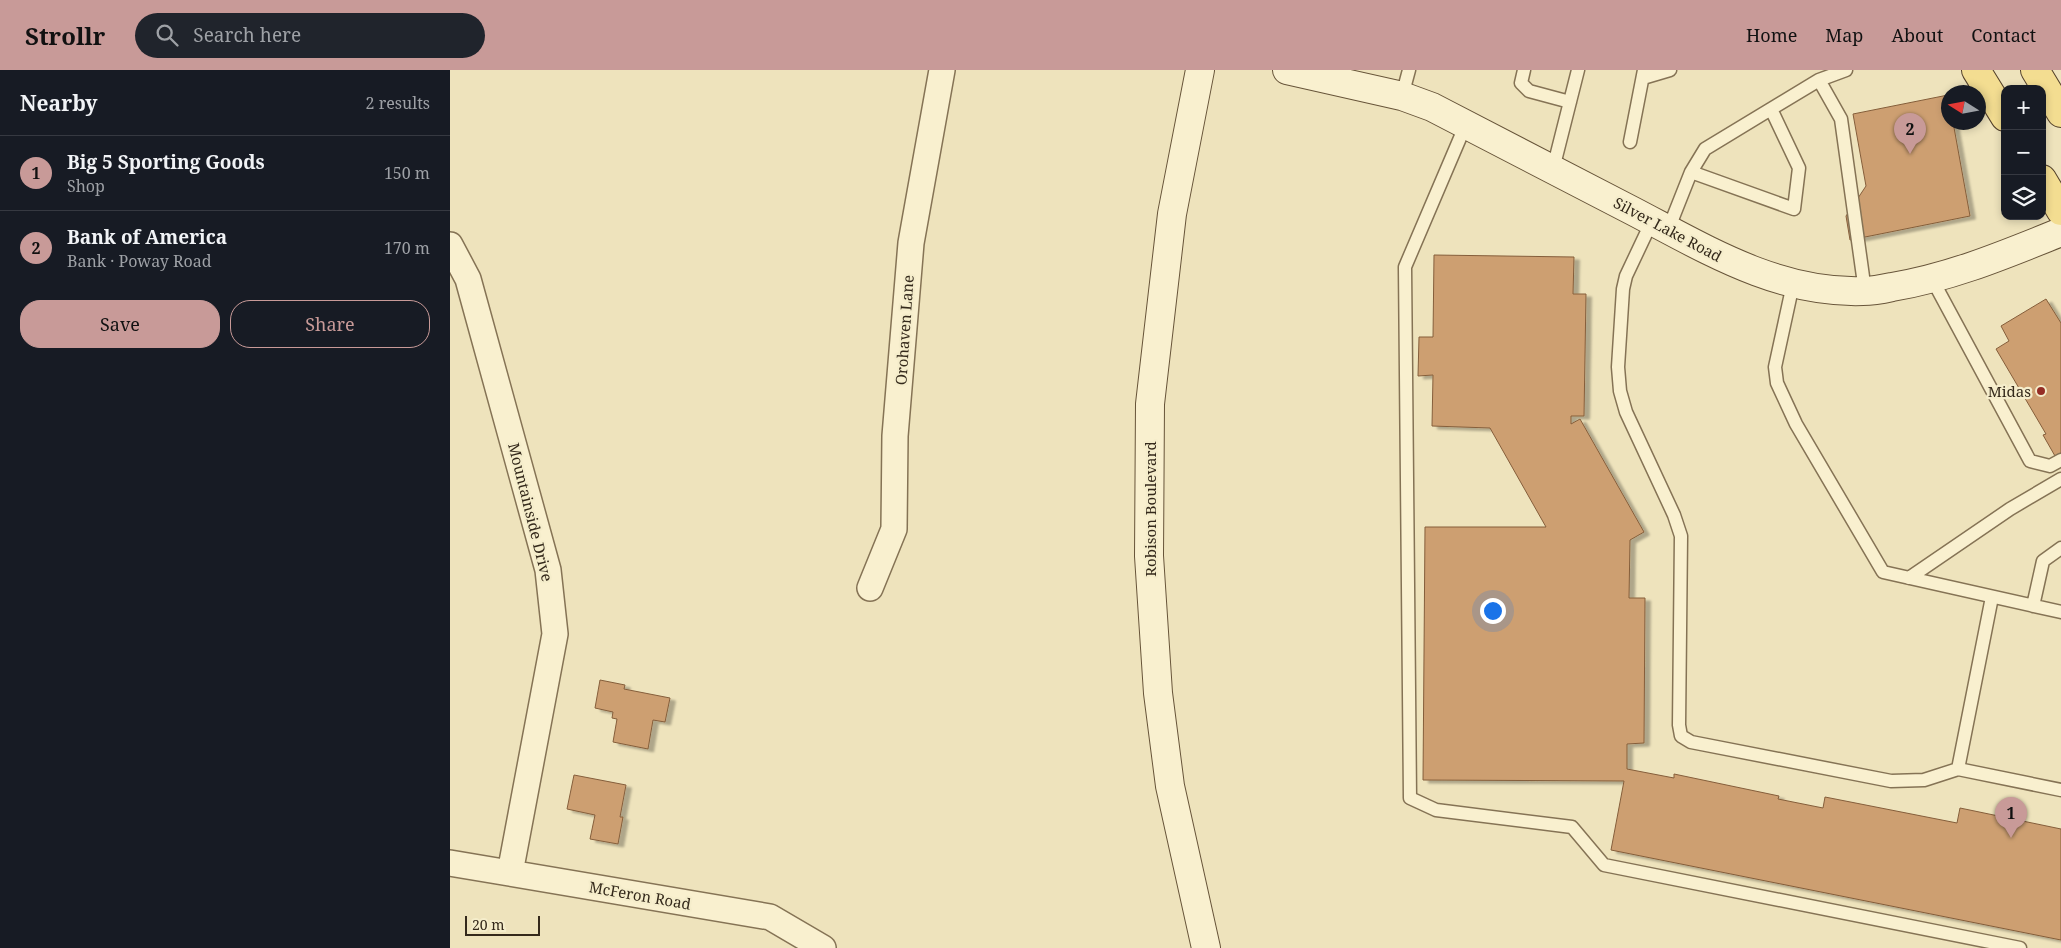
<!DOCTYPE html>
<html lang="en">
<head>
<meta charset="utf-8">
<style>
	:root { --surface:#171b24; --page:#20242c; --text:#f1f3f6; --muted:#9ea1a6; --line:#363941; --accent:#c89a98 }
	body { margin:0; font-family:"Noto Serif",serif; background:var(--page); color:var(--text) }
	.controls { position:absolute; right:15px; top:15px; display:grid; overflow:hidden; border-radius:10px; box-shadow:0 2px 8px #0003 }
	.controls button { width:45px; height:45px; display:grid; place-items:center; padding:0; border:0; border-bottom:1px solid var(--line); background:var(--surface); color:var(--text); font:25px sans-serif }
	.compass { position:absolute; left:1491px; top:15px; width:45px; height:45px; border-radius:50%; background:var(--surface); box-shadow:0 2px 8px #0003; rotate:281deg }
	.scale { position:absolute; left:15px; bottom:12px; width:75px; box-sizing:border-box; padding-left:5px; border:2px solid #34291b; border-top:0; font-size:14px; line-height:18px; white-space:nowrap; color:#34291b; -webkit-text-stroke:4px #f5edcb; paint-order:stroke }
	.you { position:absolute; left:1042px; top:540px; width:18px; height:18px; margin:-12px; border:4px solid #fff; border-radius:50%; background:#1a73e8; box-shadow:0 0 0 8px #1a73e833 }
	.badge { display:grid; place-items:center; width:32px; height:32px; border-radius:50%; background:var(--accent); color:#111; font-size:16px; font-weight:700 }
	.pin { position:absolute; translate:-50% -41px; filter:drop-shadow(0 1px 2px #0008) }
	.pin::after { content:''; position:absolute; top:26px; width:18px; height:15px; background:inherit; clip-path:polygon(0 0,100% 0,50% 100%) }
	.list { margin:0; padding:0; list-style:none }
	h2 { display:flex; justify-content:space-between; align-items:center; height:65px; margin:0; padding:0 20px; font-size:21px }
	h2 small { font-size:16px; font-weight:400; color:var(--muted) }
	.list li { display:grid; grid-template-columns:32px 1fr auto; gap:15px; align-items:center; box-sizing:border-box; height:75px; padding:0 20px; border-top:1px solid var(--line) }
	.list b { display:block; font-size:19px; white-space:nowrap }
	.list p { margin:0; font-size:16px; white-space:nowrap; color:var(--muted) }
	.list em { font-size:16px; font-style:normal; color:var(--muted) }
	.actions { display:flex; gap:10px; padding:15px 20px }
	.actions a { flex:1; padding:11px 0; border:1px solid var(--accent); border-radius:20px; text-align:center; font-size:18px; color:var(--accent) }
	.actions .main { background:var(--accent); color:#111 }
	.icon { flex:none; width:28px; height:28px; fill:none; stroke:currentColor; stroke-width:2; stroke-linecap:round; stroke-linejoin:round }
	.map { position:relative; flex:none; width:1611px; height:878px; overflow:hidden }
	header { display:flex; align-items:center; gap:30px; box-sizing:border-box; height:70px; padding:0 25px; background:var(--accent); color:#111 }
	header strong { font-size:24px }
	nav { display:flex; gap:28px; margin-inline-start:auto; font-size:18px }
	.search { width:350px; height:45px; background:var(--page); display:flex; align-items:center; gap:12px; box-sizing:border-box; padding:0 18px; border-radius:28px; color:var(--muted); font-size:19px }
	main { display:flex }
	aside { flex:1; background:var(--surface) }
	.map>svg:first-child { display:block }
</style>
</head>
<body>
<header>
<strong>Strollr</strong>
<div class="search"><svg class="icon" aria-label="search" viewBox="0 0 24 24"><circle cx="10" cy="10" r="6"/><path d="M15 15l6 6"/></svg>Search here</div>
<nav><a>Home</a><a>Map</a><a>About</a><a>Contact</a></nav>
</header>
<main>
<aside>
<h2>Nearby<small>2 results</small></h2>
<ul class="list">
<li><span class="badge">1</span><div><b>Big 5 Sporting Goods</b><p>Shop</p></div><em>150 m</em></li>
<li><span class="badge">2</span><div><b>Bank of America</b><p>Bank · Poway Road</p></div><em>170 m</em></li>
</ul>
<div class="actions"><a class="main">Save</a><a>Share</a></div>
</aside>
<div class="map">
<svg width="1611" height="878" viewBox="0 0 1611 878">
	<defs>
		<filter id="shadow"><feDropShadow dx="5.5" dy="3" stdDeviation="1" flood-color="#0004"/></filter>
	</defs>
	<rect width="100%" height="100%" fill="#eee3bc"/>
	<path fill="#cd9f71" stroke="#855e3b" filter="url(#shadow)" d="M1498,25V52H1503L1520,146L1400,170L1396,146L1416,116L1403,44Z
		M984,185L1124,187L1123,224H1136L1134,346H1121V354L1130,349L1194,462L1180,470L1179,528H1195L1194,673L1177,674V699L1224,708V704L1329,726L1328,729L1373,738L1375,727L1507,753L1510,738L1611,759V870L1161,780L1174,711L973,710L975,457H1096L1040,358L982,356L983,305L968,306L969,267H983Z
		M1596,229L1611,253V383L1605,386L1593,365L1596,364L1546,279L1559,271L1551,256Z
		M150,610L175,615L174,619L220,628L215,652L203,650L198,679L163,672L167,649L162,648L163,642L145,638Z
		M124,705L176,715L170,747H173L168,774L140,769L145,745L117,739Z"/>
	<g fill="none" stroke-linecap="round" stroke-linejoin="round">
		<defs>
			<path id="lane" d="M1074,0L1071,13L1079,21L1120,32
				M1193,8L1220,0
				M1369,10L1391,49L1415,221
				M952,26L959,0
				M1016,54L955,197L960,728L986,740L1122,757L1154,795L1570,878
				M1180,72L1194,0
				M1103,99L1128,0
				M1241,102L1344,139L1349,98L1321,39
				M1202,151L1176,206L1173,219L1168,297L1170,321L1176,342L1224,445L1231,466L1229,655L1231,666L1241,672L1441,711L1474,710L1508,699L1611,720
				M1218,160L1241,102L1255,79L1369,10L1396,0
				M1482,209L1580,391L1600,396L1611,390
				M1343,214L1325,297L1327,313L1346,354L1433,502L1611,542
				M1459,508L1560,439L1611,409
				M1583,536L1593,491L1611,478
				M1508,699L1542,527"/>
			<path id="street" d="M0,175L18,209L98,500L105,564L60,803
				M420,518L444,459L445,366L461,173L492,0
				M0,793L320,847L373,878"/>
			<path id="secondary" d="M750,0L722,144L700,334L699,486L708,623L720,716L756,878
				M837,0L952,26L982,37C1047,70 1112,104 1177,138C1251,176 1325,224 1413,221C1423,221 1433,219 1442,217C1502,207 1556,184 1611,162"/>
			<path id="primary" d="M1526,0L1555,47
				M1585,0L1611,43
				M1592,109L1611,141"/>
		</defs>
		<use href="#lane" stroke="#857355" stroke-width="15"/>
		<use href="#street" stroke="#857355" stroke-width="28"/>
		<use href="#secondary" stroke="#675439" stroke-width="30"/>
		<use href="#primary" stroke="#53402a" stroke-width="30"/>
		<use href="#lane" stroke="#f9f0cf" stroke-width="12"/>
		<use href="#street" stroke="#f9f0cf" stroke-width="25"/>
		<use href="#secondary" stroke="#f9f0cf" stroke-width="28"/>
		<use href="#primary" stroke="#f3dd91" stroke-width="28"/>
	</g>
	<circle fill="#952d25" stroke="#f5edcb" stroke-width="2" cx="1591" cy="321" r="5"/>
	<g text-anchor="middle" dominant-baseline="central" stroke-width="4.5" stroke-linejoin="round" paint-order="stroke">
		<g font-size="15" fill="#34291b" stroke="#f5edcb">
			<text transform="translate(1218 159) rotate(28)">Silver Lake Road</text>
			<text transform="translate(454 260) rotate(-86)">Orohaven Lane</text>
			<text transform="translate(700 439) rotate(-90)">Robison Boulevard</text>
			<text transform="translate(81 442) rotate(76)">Mountainside Drive</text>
			<text transform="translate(190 825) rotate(10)">McFeron Road</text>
		</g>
		<g font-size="15" fill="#34291b" stroke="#f5edcb" text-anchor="end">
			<text x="1581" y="321">Midas</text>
		</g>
	</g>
</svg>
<div class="controls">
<button>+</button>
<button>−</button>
<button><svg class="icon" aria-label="layers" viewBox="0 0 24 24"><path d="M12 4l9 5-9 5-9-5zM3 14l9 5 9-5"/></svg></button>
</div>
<svg class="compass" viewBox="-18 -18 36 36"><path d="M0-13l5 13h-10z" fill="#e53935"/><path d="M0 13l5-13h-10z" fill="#9ea1a6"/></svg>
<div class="scale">20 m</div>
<div class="you"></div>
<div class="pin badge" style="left:1561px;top:768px">1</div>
<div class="pin badge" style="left:1460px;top:84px">2</div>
</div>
</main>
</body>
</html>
